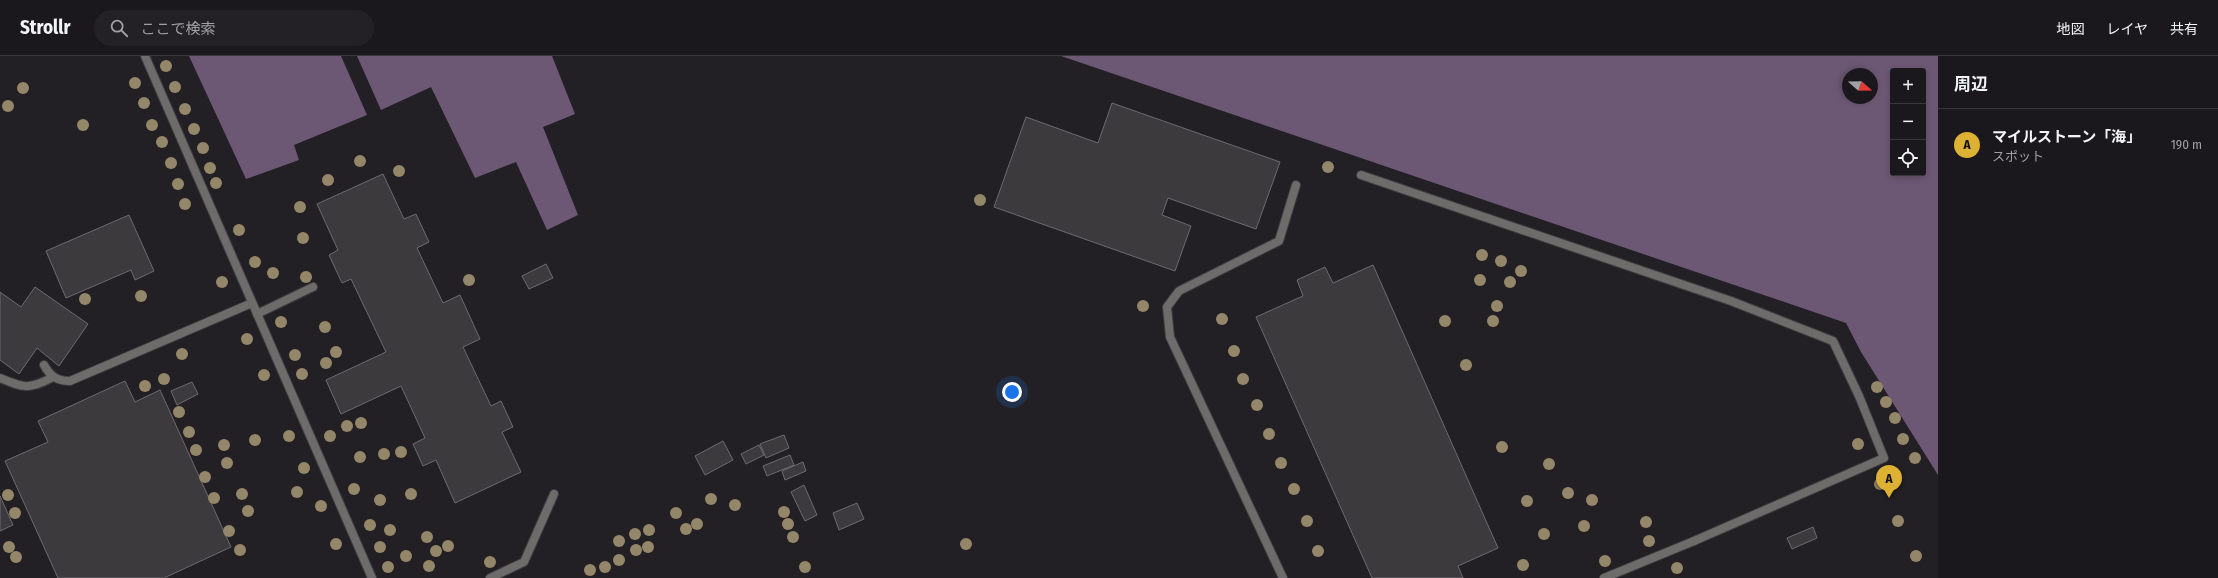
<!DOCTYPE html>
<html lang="ja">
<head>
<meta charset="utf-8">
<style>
	:root { --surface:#1a181c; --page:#232125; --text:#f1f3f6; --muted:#9fa0a3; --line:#38373b; --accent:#ddb133 }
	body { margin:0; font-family:"Fira Sans Condensed","Noto Sans JP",sans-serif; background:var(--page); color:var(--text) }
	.controls { position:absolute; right:12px; top:12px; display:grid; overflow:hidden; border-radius:4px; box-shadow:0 2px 6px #0003 }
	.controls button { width:36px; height:36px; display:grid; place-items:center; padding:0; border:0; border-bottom:1px solid var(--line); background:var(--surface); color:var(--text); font:20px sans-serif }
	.compass { position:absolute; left:1842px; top:12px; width:36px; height:36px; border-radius:50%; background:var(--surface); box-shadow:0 2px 6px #0003; rotate:110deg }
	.you { position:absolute; left:1012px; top:336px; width:14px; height:14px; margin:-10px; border:3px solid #fff; border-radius:50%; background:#1a73e8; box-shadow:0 0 0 6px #1a73e833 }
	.badge { display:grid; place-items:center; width:26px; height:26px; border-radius:50%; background:var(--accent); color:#111; font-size:13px; font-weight:700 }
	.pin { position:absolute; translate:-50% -33px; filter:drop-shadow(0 1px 2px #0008) }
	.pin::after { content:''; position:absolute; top:21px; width:14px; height:12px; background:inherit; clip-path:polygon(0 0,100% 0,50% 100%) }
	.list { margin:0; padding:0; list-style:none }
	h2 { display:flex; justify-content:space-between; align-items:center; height:52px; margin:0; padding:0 16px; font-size:17px }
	h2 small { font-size:13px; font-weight:400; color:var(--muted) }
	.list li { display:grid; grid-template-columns:26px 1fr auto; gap:12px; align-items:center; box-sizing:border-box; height:72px; padding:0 16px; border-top:1px solid var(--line) }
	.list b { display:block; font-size:15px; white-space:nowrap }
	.list p { margin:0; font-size:13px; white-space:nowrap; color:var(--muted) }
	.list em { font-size:13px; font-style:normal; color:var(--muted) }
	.icon { flex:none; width:22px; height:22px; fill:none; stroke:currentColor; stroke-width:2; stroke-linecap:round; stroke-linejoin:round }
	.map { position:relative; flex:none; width:1938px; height:522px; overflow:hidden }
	header { display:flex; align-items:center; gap:24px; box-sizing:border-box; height:56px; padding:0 20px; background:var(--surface); border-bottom:1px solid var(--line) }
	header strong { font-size:19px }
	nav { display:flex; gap:22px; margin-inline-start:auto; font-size:14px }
	.search { width:280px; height:36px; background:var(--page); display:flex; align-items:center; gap:10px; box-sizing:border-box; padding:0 14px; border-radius:22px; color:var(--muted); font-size:15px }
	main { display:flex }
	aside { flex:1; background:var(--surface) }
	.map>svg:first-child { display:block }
</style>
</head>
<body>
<header>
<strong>Strollr</strong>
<div class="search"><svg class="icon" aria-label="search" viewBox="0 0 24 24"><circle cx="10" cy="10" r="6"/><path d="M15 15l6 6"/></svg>ここで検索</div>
<nav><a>地図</a><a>レイヤ</a><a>共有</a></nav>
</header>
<main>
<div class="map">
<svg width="1938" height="522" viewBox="0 0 1938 522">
	<rect width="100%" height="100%" fill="#232025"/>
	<path fill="#6c5874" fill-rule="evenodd" d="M189,0H341L367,59L294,89L299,104L246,123Z
		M357,0H552L575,58L543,71L578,159L547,174L516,106L475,122L431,31L381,54Z
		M1061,0H1938V419L1861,296L1846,267ZM1893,15H1923V117H1893ZM1848,18H1872V42H1848Z"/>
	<path fill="#3d3a3e" stroke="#6e6b70" d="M1112,47L1280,106L1256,173L1168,142L1162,159L1191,170L1175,215L994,151L1026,61L1098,87Z
		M383,118L404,163L416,158L429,186L417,192L443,247L460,239L480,283L463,291L491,350L501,345L513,371L502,376L521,416L455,447L436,404L423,410L413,388L425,382L401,330L341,358L326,324L386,296L351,223L342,227L329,199L338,194L317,148Z
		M129,159L154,215L135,224L131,214L66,242L46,195Z
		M546,208L553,222L529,233L522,220Z
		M1373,209L1498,492L1458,510L1463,522H1372L1256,261L1303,240L1297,224L1325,211L1333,227Z
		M35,231L88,268L59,310L37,292L19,318L0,304V236L21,251Z
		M125,325L135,346L160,334L231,491L164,522H58L5,405L48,386L38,365Z
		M192,326L198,338L177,349L171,335Z
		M784,379L789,392L766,402L760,388Z
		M723,385L733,404L705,419L695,400Z
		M759,389L764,399L746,408L741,398Z
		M790,399L794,409L767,420L763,410Z
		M803,406L806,415L785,424L782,415Z
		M804,429L817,459L805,465L791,436Z
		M0,440L13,469L0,475Z
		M857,447L864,463L839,474L833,457Z
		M1813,471L1817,482L1792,493L1787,482Z"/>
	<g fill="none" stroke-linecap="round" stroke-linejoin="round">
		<defs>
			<path id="lane" d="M1361,119L1731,245L1833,285L1859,340L1884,402L1694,485
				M257,258L313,231
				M44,309C50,320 57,325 70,325L252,247
				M0,322C24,332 29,334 53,321
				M490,522L524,506L554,438
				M1283,522L1170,281L1167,251L1179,235L1279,185L1296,129"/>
			<path id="street" d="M145,0L372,522
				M1604,522L1694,485"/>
		</defs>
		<use href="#lane" stroke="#3f3c41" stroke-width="10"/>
		<use href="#street" stroke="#3f3c41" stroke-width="10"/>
		<use href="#lane" stroke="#6d6c6a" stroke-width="8"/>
		<use href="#street" stroke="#6d6c6a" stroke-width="8"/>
	</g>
	<g fill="#948668">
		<circle cx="166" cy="10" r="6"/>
		<circle cx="135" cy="27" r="6"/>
		<circle cx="175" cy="31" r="6"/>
		<circle cx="23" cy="32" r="6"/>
		<circle cx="144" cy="47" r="6"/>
		<circle cx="8" cy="50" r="6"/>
		<circle cx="185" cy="53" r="6"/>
		<circle cx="83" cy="69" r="6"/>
		<circle cx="152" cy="69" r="6"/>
		<circle cx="194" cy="73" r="6"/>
		<circle cx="162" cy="86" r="6"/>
		<circle cx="203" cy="92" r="6"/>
		<circle cx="360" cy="105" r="6"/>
		<circle cx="171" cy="107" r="6"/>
		<circle cx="1328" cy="111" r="6"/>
		<circle cx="210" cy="112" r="6"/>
		<circle cx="399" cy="115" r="6"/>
		<circle cx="328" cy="124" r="6"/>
		<circle cx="216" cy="127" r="6"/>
		<circle cx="178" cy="128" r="6"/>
		<circle cx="980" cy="144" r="6"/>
		<circle cx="185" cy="148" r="6"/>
		<circle cx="300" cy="151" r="6"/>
		<circle cx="239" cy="174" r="6"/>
		<circle cx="303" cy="182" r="6"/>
		<circle cx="1482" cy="199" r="6"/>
		<circle cx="1501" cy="205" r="6"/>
		<circle cx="255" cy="206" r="6"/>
		<circle cx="1521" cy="215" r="6"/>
		<circle cx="273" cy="217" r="6"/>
		<circle cx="306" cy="221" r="6"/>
		<circle cx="469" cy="224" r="6"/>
		<circle cx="1480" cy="224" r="6"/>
		<circle cx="222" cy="226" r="6"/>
		<circle cx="1510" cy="226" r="6"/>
		<circle cx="141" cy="240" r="6"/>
		<circle cx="85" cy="243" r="6"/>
		<circle cx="1143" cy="250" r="6"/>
		<circle cx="1497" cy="250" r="6"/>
		<circle cx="1222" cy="263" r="6"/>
		<circle cx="1445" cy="265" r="6"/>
		<circle cx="1493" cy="265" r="6"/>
		<circle cx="281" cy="266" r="6"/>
		<circle cx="325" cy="271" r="6"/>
		<circle cx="247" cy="283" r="6"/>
		<circle cx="1234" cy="295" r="6"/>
		<circle cx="336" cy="296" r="6"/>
		<circle cx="182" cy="298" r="6"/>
		<circle cx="295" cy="299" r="6"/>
		<circle cx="326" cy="307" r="6"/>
		<circle cx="1466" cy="309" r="6"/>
		<circle cx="302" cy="318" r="6"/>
		<circle cx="264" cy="319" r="6"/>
		<circle cx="164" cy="323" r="6"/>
		<circle cx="1243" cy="323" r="6"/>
		<circle cx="145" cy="330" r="6"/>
		<circle cx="1877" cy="331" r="6"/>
		<circle cx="1886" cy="346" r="6"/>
		<circle cx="1257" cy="349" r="6"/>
		<circle cx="179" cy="356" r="6"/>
		<circle cx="1895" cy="362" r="6"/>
		<circle cx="361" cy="367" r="6"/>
		<circle cx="347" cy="370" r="6"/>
		<circle cx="189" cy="376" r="6"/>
		<circle cx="1269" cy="378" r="6"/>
		<circle cx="289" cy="380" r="6"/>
		<circle cx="330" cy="380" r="6"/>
		<circle cx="1903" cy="383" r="6"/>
		<circle cx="255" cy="384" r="6"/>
		<circle cx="1858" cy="388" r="6"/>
		<circle cx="224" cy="389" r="6"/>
		<circle cx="1502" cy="391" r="6"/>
		<circle cx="196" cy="394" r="6"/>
		<circle cx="401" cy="396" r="6"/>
		<circle cx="384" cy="398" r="6"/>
		<circle cx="360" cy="401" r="6"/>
		<circle cx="1915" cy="402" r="6"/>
		<circle cx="227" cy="407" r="6"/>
		<circle cx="1281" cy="407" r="6"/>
		<circle cx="1549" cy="408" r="6"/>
		<circle cx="304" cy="412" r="6"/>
		<circle cx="205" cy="421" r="6"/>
		<circle cx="1880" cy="428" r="6"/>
		<circle cx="354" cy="433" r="6"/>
		<circle cx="1294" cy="433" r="6"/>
		<circle cx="297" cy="436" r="6"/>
		<circle cx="1568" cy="437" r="6"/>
		<circle cx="242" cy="438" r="6"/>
		<circle cx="411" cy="438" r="6"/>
		<circle cx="8" cy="439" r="6"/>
		<circle cx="214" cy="442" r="6"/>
		<circle cx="711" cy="443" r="6"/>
		<circle cx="380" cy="444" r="6"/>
		<circle cx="1592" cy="444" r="6"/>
		<circle cx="1527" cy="445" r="6"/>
		<circle cx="735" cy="449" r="6"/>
		<circle cx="321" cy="450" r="6"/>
		<circle cx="248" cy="455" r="6"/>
		<circle cx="784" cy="456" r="6"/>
		<circle cx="15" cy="457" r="6"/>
		<circle cx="676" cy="457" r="6"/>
		<circle cx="1307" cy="465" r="6"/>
		<circle cx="1898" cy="465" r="6"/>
		<circle cx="1646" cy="466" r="6"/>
		<circle cx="697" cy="468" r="6"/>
		<circle cx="788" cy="468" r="6"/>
		<circle cx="370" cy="469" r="6"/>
		<circle cx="1584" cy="470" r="6"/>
		<circle cx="686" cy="473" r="6"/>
		<circle cx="390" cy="474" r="6"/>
		<circle cx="649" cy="474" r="6"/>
		<circle cx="229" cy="475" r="6"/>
		<circle cx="635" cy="478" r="6"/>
		<circle cx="1544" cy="478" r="6"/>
		<circle cx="427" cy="481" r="6"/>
		<circle cx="793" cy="481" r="6"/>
		<circle cx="619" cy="485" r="6"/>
		<circle cx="1649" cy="485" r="6"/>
		<circle cx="336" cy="488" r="6"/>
		<circle cx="966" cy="488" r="6"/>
		<circle cx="448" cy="490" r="6"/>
		<circle cx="9" cy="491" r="6"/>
		<circle cx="380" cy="491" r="6"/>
		<circle cx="648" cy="491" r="6"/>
		<circle cx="240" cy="494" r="6"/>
		<circle cx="636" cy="494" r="6"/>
		<circle cx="436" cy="495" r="6"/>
		<circle cx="1318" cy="495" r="6"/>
		<circle cx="406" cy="500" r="6"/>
		<circle cx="1916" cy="500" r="6"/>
		<circle cx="16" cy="501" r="6"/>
		<circle cx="619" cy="504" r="6"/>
		<circle cx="1605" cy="505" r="6"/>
		<circle cx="490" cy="506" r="6"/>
		<circle cx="1523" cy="509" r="6"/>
		<circle cx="429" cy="510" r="6"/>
		<circle cx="388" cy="511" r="6"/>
		<circle cx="605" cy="511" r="6"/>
		<circle cx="805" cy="511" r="6"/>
		<circle cx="1677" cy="512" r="6"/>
		<circle cx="590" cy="514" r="6"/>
	</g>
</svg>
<div class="controls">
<button>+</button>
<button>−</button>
<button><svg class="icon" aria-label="locate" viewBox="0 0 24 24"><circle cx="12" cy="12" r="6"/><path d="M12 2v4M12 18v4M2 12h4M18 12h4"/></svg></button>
</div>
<svg class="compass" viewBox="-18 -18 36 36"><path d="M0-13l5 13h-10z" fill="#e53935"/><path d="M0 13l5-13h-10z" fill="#9fa0a3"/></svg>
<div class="you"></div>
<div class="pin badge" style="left:1889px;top:442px">A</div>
</div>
<aside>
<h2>周辺<small></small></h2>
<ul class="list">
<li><span class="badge">A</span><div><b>マイルストーン「海」</b><p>スポット</p></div><em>190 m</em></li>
</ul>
</aside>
</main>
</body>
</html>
